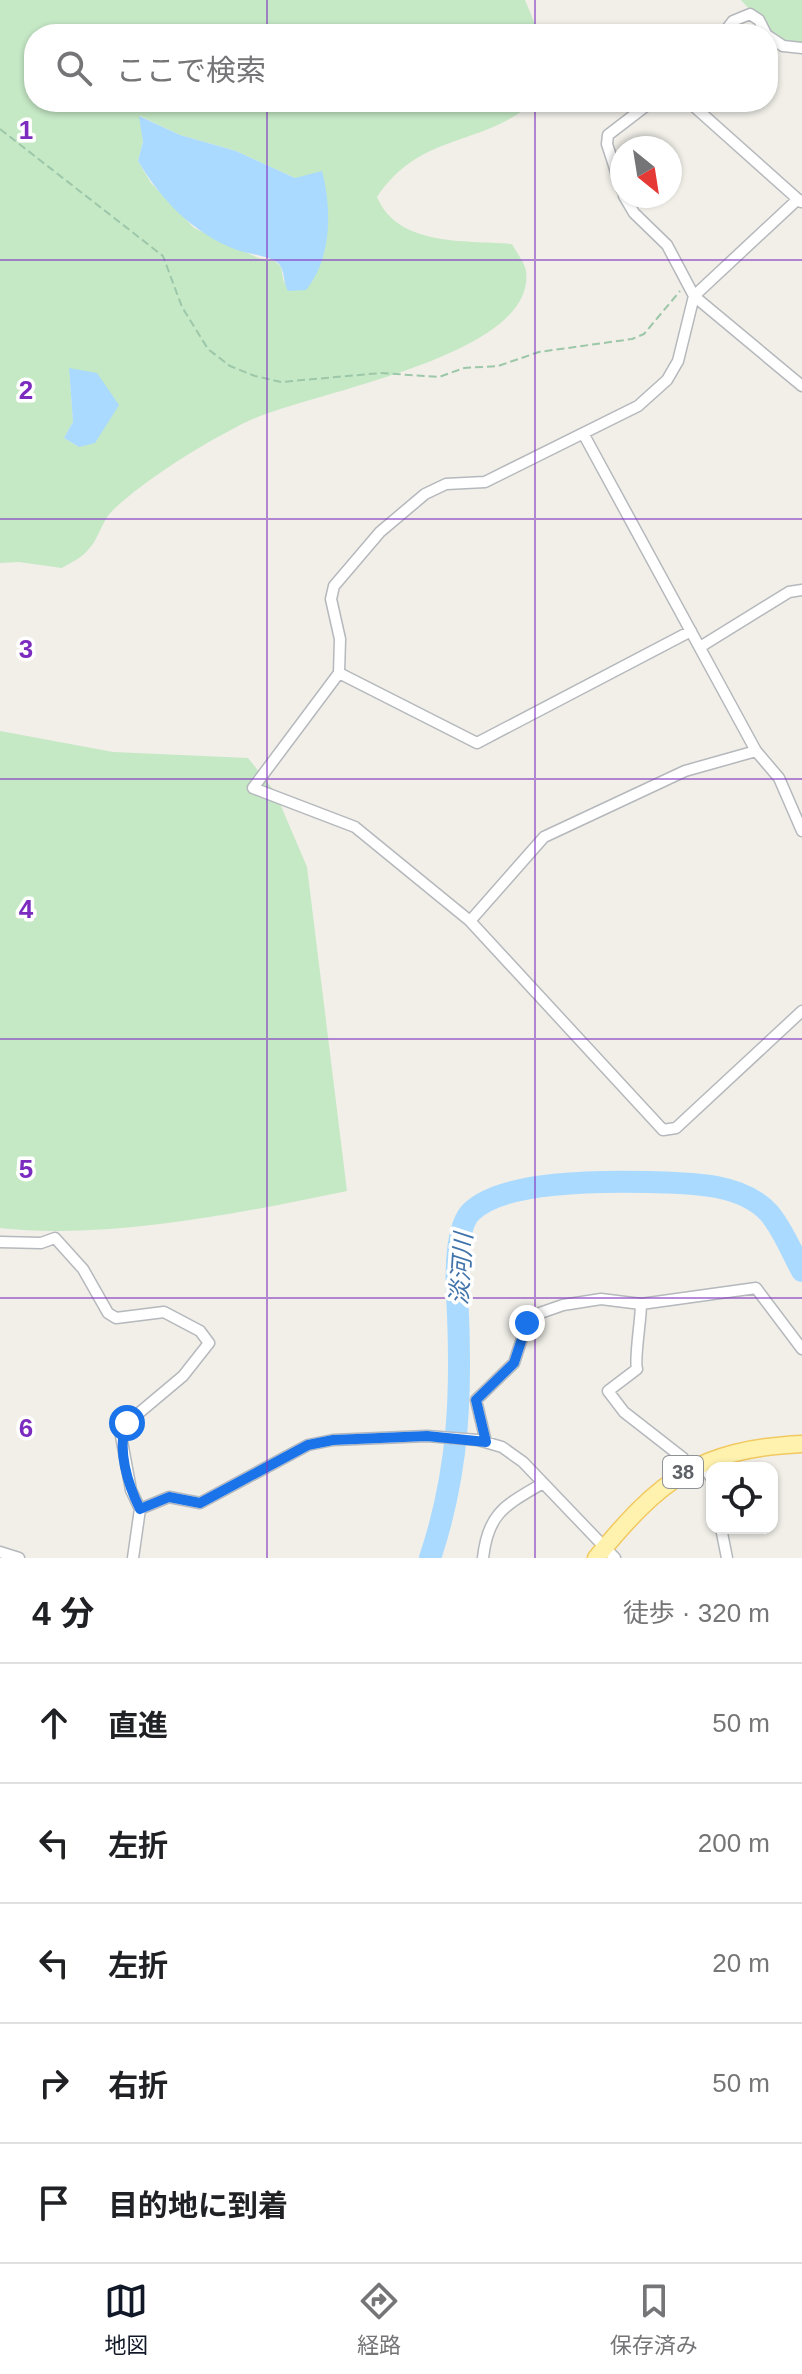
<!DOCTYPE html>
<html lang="ja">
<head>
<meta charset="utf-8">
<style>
	:root { --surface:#fff; --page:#f6f6f6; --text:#202124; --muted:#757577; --line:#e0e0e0; --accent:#111827 }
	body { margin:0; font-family:Helvetica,"Noto Sans JP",sans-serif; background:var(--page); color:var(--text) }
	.controls { position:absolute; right:24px; bottom:24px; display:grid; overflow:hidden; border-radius:16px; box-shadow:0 2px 6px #0004 }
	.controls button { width:72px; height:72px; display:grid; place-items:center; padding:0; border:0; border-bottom:2px solid var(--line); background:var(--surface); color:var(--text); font:40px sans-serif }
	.compass { position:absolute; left:610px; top:136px; width:72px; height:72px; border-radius:50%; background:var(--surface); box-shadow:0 2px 6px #0004; rotate:150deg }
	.stop { position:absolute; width:24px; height:24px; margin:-18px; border:6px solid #1a73e8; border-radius:50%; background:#fff }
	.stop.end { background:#1a73e8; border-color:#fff; box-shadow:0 2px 8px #0008 }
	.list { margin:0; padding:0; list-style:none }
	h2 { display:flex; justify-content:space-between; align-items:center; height:104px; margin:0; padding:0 32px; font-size:34px }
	h2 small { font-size:26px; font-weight:400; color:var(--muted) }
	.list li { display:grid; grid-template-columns:52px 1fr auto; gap:24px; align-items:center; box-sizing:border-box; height:120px; padding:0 32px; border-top:2px solid var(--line) }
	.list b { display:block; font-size:30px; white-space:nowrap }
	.list em { font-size:26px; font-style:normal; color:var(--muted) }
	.icon { flex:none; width:44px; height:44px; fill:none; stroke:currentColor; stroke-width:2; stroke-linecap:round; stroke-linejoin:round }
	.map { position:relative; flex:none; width:802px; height:1558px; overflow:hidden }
	.search { position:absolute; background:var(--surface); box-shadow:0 2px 6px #0004; left:24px; right:24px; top:24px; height:88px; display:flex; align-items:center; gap:20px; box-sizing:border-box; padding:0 28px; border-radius:32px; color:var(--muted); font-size:30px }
	.sheet { height:704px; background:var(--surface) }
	nav { display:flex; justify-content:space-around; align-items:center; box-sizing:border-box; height:112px; border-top:2px solid var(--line); background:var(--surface); font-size:22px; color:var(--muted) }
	nav a { display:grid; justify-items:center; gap:4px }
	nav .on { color:var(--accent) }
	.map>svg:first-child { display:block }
</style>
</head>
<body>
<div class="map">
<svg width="802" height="1558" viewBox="0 0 802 1558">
	<rect width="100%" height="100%" fill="#f1efe8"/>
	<path fill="#c5e8c5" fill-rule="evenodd" d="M0,0H525L539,34H34V102H534C482,147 420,132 377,197C398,247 465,240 512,244C516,252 525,263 526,271C537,360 298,393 240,425C196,448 149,477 113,510C101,521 99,540 87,551C81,558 70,563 62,568L19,562L0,563ZM140,116L180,135L236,151L295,178L284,284L281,267L275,261L258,258L194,228L151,183L138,161L143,142ZM69,368L79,447L64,438L73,422Z
		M741,0H802V54L771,33Z
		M0,731L113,752L248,758L275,792L307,867L347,1191C241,1213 106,1240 0,1228Z"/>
	<path fill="#aadaff" d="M139,116L180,135L236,151L295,178L322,171C332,209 332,258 306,290L288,291C283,283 285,269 278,263C270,256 248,254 237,250C194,234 161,200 138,161L143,142Z
		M69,368L97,373L119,405L95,443L79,447L64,438L73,422Z"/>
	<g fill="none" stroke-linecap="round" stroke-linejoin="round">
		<path stroke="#aadaff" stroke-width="22" d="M430,1558C460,1469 462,1387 457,1294C456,1273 456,1227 471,1212C503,1180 604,1181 648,1182C686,1183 741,1182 769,1213C783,1229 792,1253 802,1271"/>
		<defs>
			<path id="street" d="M723,34L733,21L750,14L759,20L766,34
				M768,36L783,46L802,48
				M689,102L801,202
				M622,190L607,144L608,135L651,102
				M624,196L634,213L667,245L694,296L802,386
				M798,199L694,296L678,361L667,380L638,406L485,482L446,484L425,494L380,532L334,586L331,599L340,639L339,673L253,788L355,827L470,921L663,1130L676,1128L802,1011
				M584,435L756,751L779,778L802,831
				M700,647L789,592L802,590
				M339,673L477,743L691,631
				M470,921L544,837L685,771L756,751
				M0,1242L41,1243L55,1238L83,1269L108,1313L116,1318L164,1312L200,1331L209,1343L183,1376L127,1423L121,1436L131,1490L140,1509L133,1558
				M641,1304C641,1320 634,1360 637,1369L608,1391L624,1412L683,1458L690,1469
				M486,1442L476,1400L514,1363L527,1323L540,1313L563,1305L601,1299L641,1304L756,1288L802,1349
				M702,1464L712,1479
				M140,1509L169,1497L200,1503L308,1445L333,1440L427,1436L478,1440L502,1447L523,1462L615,1558
				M721,1528L727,1558
				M0,1552L19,1558
				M483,1558C488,1512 506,1505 543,1483"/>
			<path id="primary" d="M596,1558C660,1480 698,1449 802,1444"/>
		</defs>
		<use href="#street" stroke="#b5b8bc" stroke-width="13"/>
		<use href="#primary" stroke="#f2c960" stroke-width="19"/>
		<path stroke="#9cc7a9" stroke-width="2" stroke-dasharray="8 4" stroke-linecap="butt" d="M0,129L163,256L182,307L208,349L230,366L255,376L281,382L381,373L439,377L464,368L498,366L539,352L632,339L644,334L680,291"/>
		<use href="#street" stroke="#fff" stroke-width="10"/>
		<use href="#primary" stroke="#fff2af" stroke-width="16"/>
	</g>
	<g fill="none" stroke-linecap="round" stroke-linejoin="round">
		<path stroke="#1a73e8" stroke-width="10" d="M127,1423C116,1448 128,1485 140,1509L169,1497L200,1503L308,1445L333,1440L427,1436L486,1442L476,1400L514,1363L527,1323"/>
	</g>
	<path fill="none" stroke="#7b2cbf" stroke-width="2" stroke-opacity="0.55" d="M267,0V34M535,0V34M267,102V1558M535,102V1558M0,260H802M0,519H802M0,779H802M0,1039H802M0,1298H802"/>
	<g text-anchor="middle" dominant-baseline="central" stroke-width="7" stroke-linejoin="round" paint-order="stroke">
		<rect fill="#fff" stroke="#8f9295" stroke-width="2" x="663" y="1456" width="40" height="32" rx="6"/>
		<g font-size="20" font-weight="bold" fill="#5f6368">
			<text x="683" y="1472">38</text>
		</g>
		<g font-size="24" font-style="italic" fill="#4174aa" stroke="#fff">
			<text transform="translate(461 1269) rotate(-86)">淡河川</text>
		</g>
	</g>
	<g font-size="26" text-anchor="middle" font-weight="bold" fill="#7b2cbf" stroke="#fff" stroke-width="7" stroke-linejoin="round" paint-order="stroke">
		<text x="26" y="139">1</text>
		<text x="26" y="399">2</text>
		<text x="26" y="658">3</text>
		<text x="26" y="918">4</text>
		<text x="26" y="1178">5</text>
		<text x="26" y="1437">6</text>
	</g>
</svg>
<div class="controls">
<button><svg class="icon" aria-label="locate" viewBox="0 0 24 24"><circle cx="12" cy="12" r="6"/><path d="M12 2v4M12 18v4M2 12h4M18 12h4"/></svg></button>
</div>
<svg class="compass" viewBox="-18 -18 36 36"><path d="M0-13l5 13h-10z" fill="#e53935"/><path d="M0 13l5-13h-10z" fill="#757577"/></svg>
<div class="stop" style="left:127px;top:1423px"></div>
<div class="stop end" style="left:527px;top:1323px"></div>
<div class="search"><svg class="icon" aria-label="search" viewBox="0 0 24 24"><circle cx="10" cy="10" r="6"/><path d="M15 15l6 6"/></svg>ここで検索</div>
</div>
<section class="sheet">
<h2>4 分<small>徒歩 · 320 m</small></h2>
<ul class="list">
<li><svg class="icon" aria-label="ahead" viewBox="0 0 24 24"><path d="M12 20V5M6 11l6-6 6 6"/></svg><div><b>直進</b></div><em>50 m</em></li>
<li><svg class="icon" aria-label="left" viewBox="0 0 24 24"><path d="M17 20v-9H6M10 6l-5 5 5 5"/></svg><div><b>左折</b></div><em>200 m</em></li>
<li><svg class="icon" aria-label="left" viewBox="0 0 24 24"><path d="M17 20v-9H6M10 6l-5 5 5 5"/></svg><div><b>左折</b></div><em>20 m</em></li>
<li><svg class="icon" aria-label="right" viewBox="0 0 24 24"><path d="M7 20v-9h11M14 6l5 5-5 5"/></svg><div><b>右折</b></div><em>50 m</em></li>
<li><svg class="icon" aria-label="arrive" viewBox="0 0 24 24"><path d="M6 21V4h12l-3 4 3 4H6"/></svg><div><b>目的地に到着</b></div></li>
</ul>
</section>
<nav>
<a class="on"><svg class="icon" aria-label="map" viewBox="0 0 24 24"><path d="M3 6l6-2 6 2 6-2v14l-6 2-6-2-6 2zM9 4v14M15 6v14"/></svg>地図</a>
<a><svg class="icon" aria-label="directions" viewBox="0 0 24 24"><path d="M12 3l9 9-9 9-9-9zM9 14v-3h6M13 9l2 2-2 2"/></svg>経路</a>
<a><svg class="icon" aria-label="saved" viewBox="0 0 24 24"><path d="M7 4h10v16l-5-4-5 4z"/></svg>保存済み</a>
</nav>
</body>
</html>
